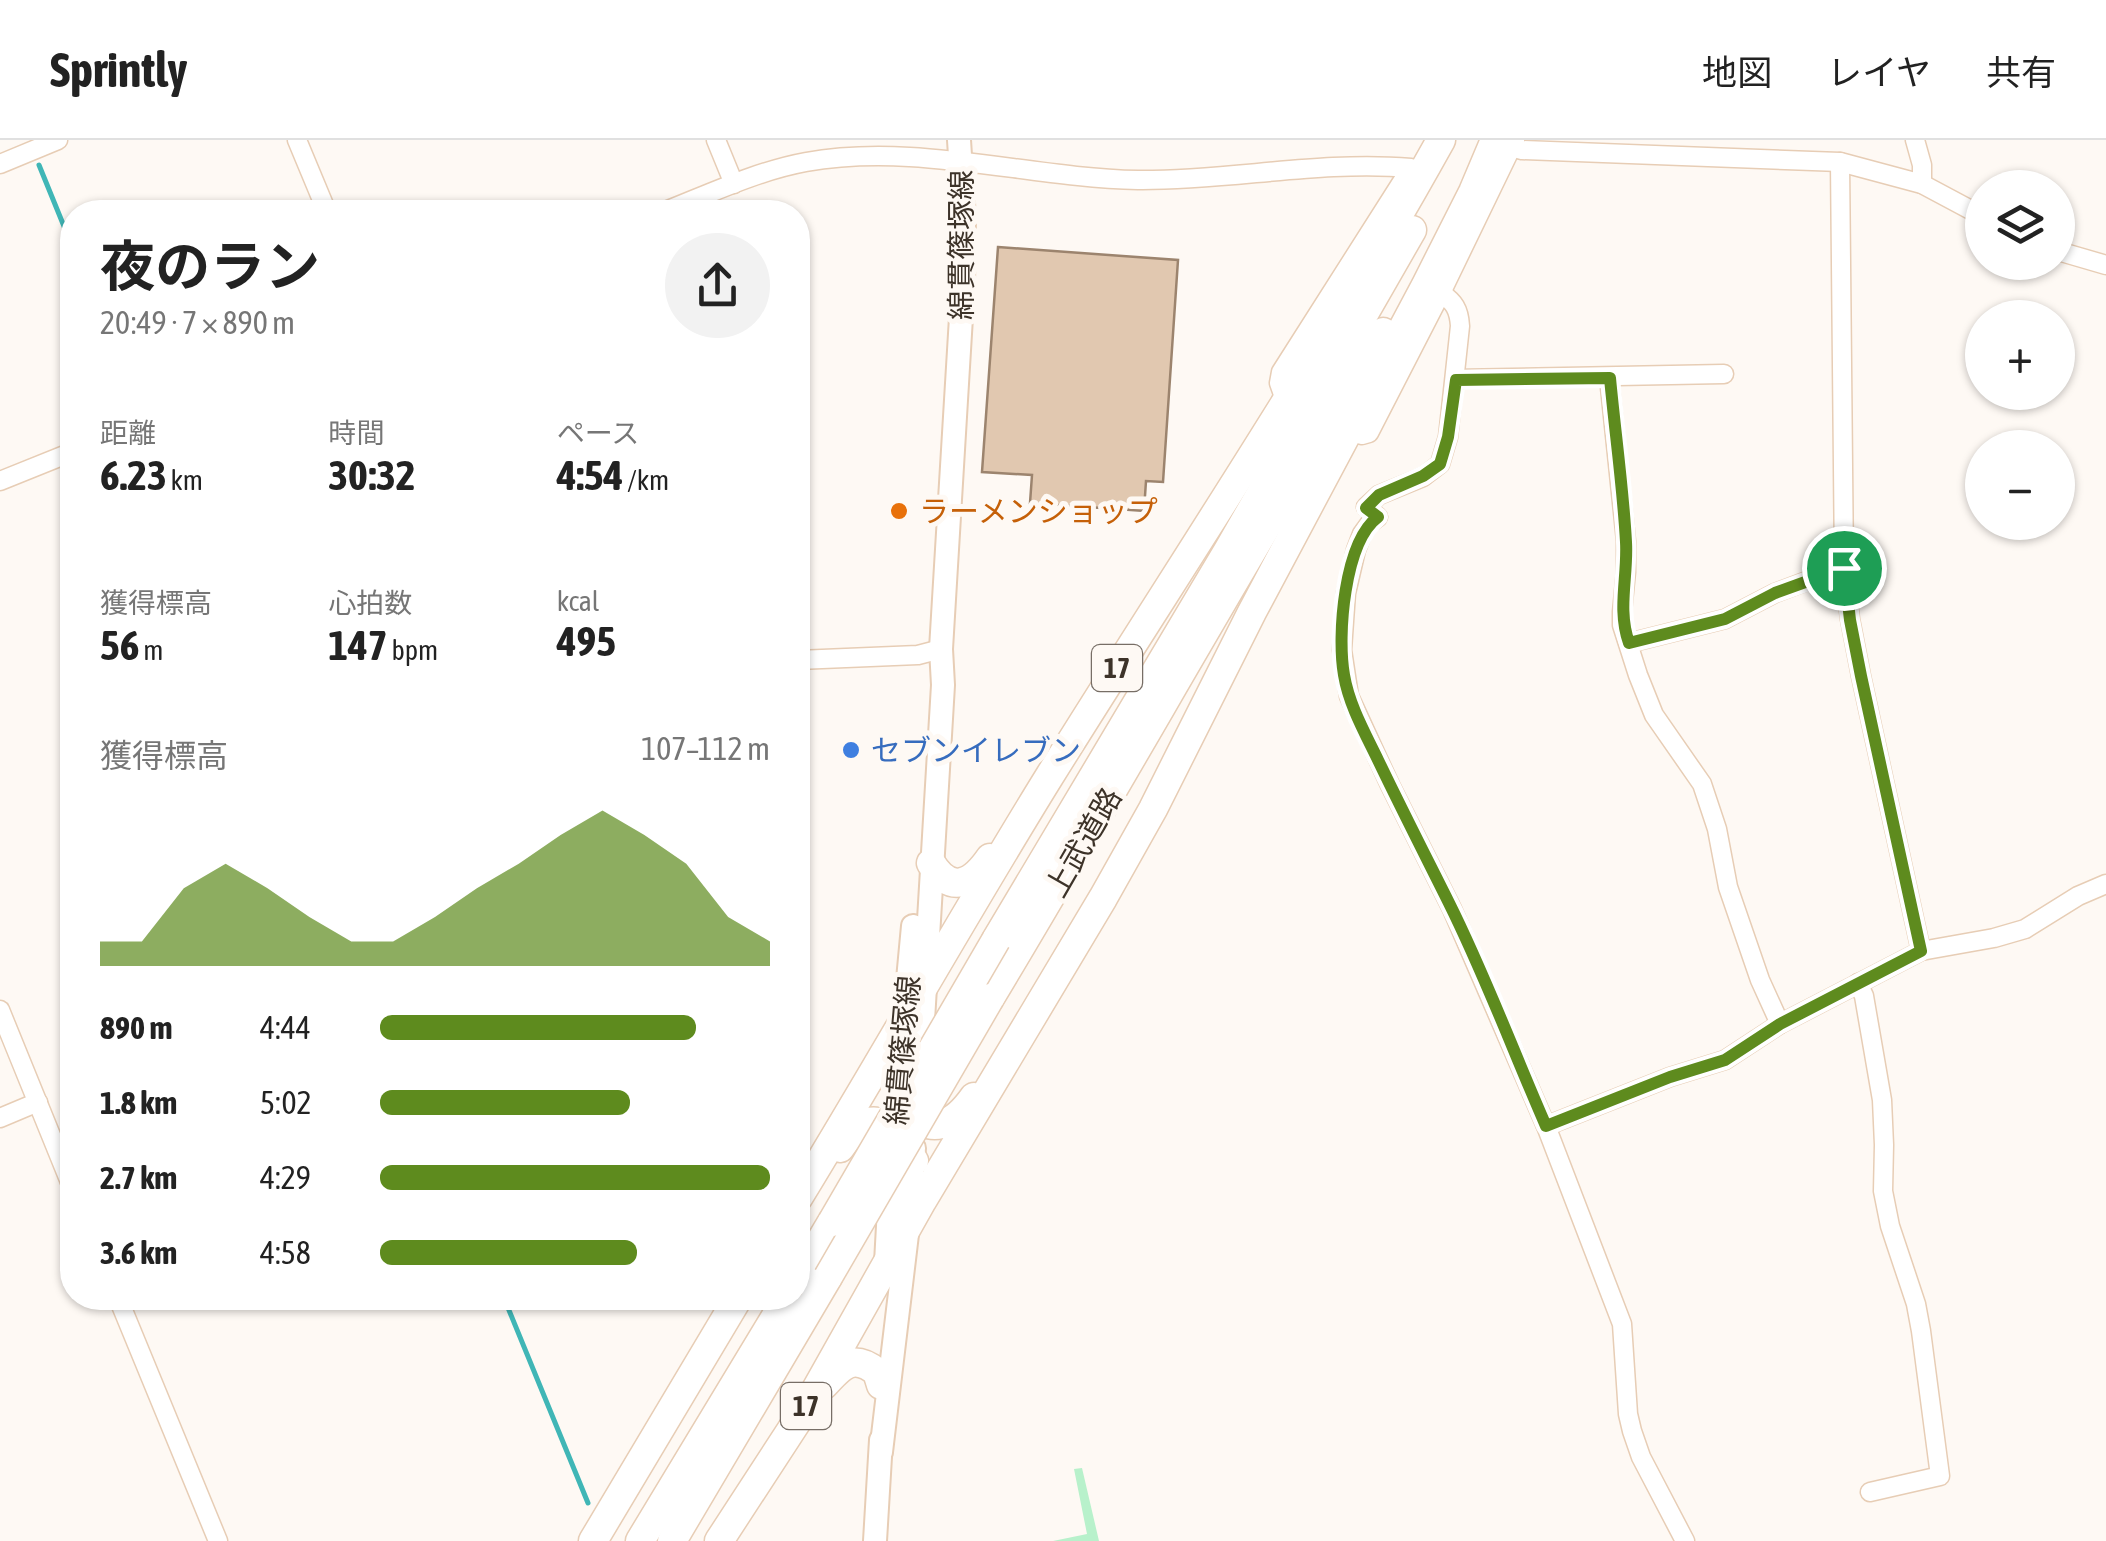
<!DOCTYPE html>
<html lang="ja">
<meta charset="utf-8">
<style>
:root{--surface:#fff;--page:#f2f2f2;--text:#222;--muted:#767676;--line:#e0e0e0;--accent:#5e8b1e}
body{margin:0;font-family:"Asap Condensed","Noto Sans JP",sans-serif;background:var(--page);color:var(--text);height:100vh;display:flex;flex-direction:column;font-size:38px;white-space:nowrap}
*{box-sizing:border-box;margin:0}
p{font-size:32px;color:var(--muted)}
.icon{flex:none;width:55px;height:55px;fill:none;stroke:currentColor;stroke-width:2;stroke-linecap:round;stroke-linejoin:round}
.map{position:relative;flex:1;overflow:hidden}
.side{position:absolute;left:60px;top:60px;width:750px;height:1110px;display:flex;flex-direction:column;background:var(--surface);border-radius:40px;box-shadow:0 2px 8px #0004}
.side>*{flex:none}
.controls{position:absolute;left:1965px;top:30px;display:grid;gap:20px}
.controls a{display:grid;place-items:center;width:110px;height:110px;border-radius:50%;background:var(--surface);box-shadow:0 2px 8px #0004;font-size:50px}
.pin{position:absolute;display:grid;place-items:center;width:85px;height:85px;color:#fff;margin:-42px;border:5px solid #fff;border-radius:50%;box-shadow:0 2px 10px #0007}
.round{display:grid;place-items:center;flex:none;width:105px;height:105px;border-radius:52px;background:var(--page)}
.head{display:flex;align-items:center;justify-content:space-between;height:170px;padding:0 40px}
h1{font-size:55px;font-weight:700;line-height:75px}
.figures{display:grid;grid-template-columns:repeat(3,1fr);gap:15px;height:170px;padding:10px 40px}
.figures div{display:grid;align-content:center}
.figures b{font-size:42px;font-weight:700}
.figures small{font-size:28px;font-weight:400}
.figures p{font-size:28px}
.chart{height:280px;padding:20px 40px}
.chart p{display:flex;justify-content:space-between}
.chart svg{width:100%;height:180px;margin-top:10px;fill:var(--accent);opacity:.7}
ul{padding:0 40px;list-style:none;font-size:32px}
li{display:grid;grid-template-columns:160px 120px 1fr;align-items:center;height:75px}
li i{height:25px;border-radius:12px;background:var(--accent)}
header{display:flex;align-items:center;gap:60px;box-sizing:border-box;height:140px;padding:0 50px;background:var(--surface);border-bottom:2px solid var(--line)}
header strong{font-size:48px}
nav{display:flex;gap:55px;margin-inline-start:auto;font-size:35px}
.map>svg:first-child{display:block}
.green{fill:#b8f1cb}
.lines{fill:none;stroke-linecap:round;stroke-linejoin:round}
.stream{stroke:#40b6b6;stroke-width:5}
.building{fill:#e1c8b0;stroke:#9c846e;stroke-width:2.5}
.minor-casing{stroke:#e7cdb5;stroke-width:21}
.major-casing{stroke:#e7cdb5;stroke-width:26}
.highway-casing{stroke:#e7cdb5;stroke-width:31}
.minor{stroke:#fff;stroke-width:18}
.major{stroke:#fff;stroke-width:22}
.highway{stroke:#fff;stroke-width:28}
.highway-bridge-casing{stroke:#e7cdb5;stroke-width:31;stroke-linecap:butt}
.highway-bridge{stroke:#fff;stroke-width:28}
.route-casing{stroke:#fff;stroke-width:20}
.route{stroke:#5e8b1e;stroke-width:12}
.food-dot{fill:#e8710a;stroke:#fef9f4;stroke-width:4}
.shop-dot{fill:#3f7fe0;stroke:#fef9f4;stroke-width:4}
.labels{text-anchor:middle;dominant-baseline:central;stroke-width:10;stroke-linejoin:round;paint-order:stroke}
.shield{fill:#fef9f4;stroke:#776e66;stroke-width:2.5}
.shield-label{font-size:28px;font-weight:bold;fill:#3d3329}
.street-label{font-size:30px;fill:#3d3329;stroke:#fef9f4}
.food-label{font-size:30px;fill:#c56008;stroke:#fef9f4;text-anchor:start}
.shop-label{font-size:30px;fill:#366cbe;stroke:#fef9f4;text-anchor:start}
</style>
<header>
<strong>Sprintly</strong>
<nav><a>地図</a><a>レイヤ</a><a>共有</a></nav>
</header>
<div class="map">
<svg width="2106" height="1401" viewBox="0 0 2106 1401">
<rect width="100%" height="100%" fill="#fef9f4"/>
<path class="green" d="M1082,1328l17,73h-46l34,-7 -13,-65z"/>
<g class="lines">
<g class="stream">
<path d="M39,25l33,81"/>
<path d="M504,1158l84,205"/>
</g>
</g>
<path class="building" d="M998,107l180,13 -15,222 -17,-1 -2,30 -114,-8 2,-28 -50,-3z"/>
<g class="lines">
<defs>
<g id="minor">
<path d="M297,0l30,72"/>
<path d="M716,0l18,44"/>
<path d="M1915,0l7,25v19"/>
<path d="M1511,7l11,3 318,12 82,22 60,32"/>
<path d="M1840,22l4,405 6,52 11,57 60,275"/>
<path d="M0,24l58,-24"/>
<path d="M663,72c46,-18 94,-41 143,-50 110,-20 223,16 332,18 91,1 182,-20 273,-12"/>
<path d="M2058,111l48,14"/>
<path d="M1441,153c13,9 18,16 19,33l-12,111 -8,27 -17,13 -44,18 -13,12 12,10 -8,6 -8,11 -6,16 -10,43 -4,57 7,46 41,89 62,124 94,217 76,198 6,90 4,17 9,26 44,84"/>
<path d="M1609,238l17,163v31l-4,40v13l16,50 16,40 48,69 15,45 11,58 32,93 20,44"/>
<path d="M1455,239l269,-5"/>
<path d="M1285,260l-6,-17 2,-11 126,-198"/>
<path d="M1349,292l13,3 7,-2 72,-140 74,-153"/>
<path d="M0,341l72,-29"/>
<path d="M1629,503l96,-24 50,-26 69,-26"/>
<path d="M798,520l120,-5 23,-6"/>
<path d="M1858,843l6,13 18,104 2,45 -1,46 7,35 26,78 5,27 19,145 -70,16"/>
<path d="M0,870l72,177"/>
<path d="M0,978l38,-16"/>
<path d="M1546,986l124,-49 55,-17 55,-36 141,-73 73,-13 31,-9 53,-33 28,-12"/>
<path d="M118,1158l100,243"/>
</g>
<g id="major">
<path d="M920,931l23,-386 -2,-36 22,-365 1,-66 -5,-78"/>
<path d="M896,968l17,-182"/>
<path d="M886,1123l5,-93"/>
<path d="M881,1312l27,-226 6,-78"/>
<path d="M875,1401l6,-101"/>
</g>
<g id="highway">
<path d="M931,723c20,32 41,21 59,-5"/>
<path d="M996,800l233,-391 183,-319"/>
<path d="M990,858c133,-221 258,-447 393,-666"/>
<path d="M907,965c21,35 48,19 67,-8"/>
<path d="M840,1008l17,-23c34,-13 42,12 57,36"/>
<path d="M798,1058c85,-139 165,-282 251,-421 132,-212 271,-419 392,-637"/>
<path d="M798,1139l34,-57"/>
<path d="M824,1245c18,-20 29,-32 53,-13l4,13"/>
<path d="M593,1401l145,-243"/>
<path d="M640,1401l147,-243"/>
<path d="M672,1401l156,-264"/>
<path d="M719,1401l86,-132 117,-208 181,-303 50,-89 99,-197 174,-327 47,-93 22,-52"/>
</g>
</defs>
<use href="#minor" class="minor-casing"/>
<use href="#major" class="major-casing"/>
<use href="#highway" class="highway-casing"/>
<use href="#minor" class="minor"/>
<use href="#major" class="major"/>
<use href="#highway" class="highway"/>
<defs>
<g id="highway-bridge">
<path d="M832,1082l164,-282"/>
<path d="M828,1137l162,-279"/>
</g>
</defs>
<use href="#highway-bridge" class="highway-bridge-casing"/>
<use href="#highway-bridge" class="highway-bridge"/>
</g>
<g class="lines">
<defs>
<path id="route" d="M1610,238c5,54 13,109 16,164 2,35 -9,67 3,101l96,-24 50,-26 69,-25 6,52 11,56 60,275 -141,73 -55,36 -55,17 -124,49c-32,-73 -61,-151 -97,-223 -24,-48 -48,-95 -71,-143 -13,-27 -29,-55 -34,-85 -7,-39 0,-133 34,-158l-12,-9 13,-13 44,-19 17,-12 8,-27 8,-57z"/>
</defs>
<use href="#route" class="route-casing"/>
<use href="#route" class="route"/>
</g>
<circle class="food-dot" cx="899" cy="371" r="10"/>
<circle class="shop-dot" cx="851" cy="610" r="10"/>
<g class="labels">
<g class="shield">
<rect x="1092" y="505" width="50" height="46" rx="8"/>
<rect x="781" y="1243" width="50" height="46" rx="8"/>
</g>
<g class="shield-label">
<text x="1117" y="528">17</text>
<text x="806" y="1266">17</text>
</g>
<g class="street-label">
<text transform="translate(961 105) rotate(-90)">綿貫篠塚線</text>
<text transform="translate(1083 702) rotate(-60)">上武道路</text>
<text transform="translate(902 910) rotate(-85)">綿貫篠塚線</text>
</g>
<g class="food-label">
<text x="919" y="371">ラーメンショップ</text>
</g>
<g class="shop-label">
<text x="871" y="610">セブンイレブン</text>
</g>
</g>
</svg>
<div class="controls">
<a><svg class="icon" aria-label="layers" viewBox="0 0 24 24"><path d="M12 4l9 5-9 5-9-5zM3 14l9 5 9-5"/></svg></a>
<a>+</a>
<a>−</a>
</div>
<div class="pin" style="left:1844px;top:428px;background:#1e9e55"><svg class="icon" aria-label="arrive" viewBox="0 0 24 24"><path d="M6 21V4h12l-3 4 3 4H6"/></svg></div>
<section class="side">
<div class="head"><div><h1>夜のラン</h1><p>20:49 · 7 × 890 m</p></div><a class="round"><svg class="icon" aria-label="share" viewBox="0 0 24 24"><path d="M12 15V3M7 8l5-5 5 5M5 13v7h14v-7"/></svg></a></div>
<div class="figures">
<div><p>距離</p><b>6.23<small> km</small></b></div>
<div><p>時間</p><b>30:32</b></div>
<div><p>ペース</p><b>4:54<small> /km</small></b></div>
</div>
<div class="figures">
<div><p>獲得標高</p><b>56<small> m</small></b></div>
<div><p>心拍数</p><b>147<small> bpm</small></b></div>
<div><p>kcal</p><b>495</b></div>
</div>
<div class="chart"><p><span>獲得標高</span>107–112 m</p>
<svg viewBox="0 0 160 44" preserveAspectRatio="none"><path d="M0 44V38L10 38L20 25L30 19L40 25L50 32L60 38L70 38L80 32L90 25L100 19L110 12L120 6L130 12L140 19L150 32L160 38V44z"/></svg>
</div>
<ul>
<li><b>890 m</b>4:44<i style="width:81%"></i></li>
<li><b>1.8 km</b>5:02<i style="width:64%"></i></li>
<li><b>2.7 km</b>4:29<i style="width:100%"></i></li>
<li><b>3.6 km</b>4:58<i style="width:66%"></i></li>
</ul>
</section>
</div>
